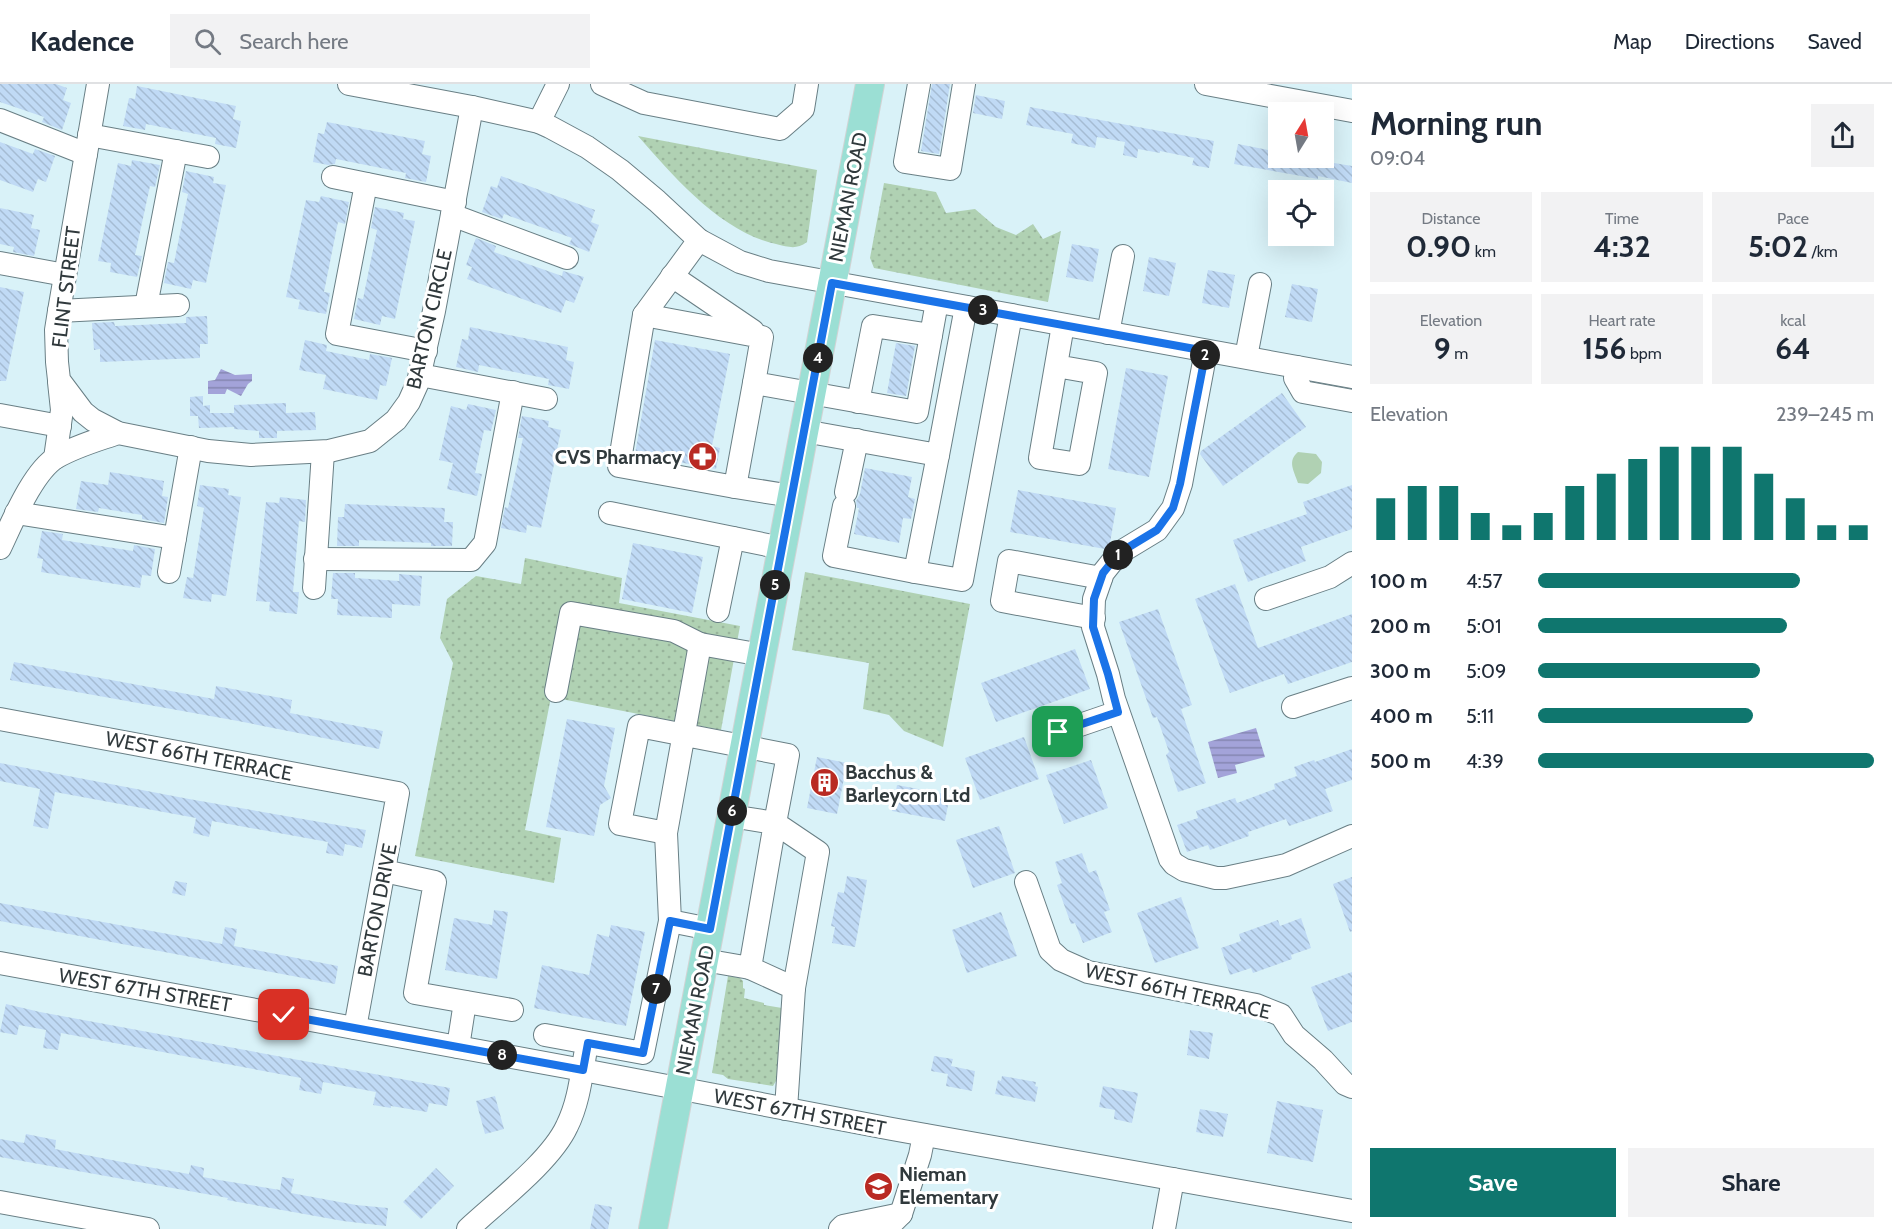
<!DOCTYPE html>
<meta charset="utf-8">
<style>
:root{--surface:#fff;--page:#f2f2f3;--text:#1f2937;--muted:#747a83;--line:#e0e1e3;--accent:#0f766e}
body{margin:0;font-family:Cabin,sans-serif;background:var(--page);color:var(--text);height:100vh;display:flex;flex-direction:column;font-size:22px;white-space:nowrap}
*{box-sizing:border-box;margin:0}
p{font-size:20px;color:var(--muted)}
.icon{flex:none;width:33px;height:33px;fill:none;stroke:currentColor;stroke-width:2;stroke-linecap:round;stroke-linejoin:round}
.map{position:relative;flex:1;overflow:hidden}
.details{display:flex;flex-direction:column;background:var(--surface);width:540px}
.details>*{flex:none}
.needle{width:39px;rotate:11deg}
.controls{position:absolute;left:1268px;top:18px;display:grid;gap:12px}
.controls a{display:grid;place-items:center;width:66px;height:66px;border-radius:0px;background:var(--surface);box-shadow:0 6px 24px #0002;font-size:30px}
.pin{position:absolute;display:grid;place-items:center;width:51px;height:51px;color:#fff;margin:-26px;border-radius:12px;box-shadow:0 3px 9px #0006}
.km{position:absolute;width:30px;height:30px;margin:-15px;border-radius:50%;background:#222;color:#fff;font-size:16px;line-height:30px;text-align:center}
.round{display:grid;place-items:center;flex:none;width:63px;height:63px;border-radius:0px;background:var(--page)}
.overview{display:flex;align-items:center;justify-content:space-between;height:102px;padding:0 18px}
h1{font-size:33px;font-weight:800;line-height:45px}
.stats{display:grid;grid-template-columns:repeat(3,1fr);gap:9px;height:102px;padding:6px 18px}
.stats div{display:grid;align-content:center;border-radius:0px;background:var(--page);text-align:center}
.stats b{font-size:30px;font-weight:800}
.stats small{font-size:16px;font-weight:400}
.stats p{font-size:16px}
.chart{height:168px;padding:12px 18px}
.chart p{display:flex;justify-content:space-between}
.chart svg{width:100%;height:108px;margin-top:6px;stroke:var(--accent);stroke-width:6}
.primary-button{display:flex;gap:12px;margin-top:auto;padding:12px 18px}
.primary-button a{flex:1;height:69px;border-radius:0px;background:var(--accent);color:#fff;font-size:24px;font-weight:800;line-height:69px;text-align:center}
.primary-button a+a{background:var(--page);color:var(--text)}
ul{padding:0 18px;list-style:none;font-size:20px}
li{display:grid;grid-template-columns:96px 72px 1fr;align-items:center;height:45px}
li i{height:15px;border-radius:8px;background:var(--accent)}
header{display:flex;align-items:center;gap:36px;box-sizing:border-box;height:84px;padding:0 30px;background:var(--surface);border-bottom:2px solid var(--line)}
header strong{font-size:28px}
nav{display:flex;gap:33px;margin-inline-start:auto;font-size:21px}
.search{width:420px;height:54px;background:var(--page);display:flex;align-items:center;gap:15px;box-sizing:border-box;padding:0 21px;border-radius:0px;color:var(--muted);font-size:22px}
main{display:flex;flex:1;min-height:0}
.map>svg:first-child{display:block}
.grass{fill:url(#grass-dots)}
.park{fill:#b0d1b3}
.water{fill:url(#water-rules)}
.building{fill:url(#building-back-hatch)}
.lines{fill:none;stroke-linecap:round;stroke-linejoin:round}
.minor-casing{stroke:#697f85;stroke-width:24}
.major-casing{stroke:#d1d3d4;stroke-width:30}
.minor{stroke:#fff;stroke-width:22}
.major{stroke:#9bdfd4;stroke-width:28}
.route-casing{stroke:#fff;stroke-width:12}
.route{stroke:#1a73e8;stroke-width:8}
.labels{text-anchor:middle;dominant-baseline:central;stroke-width:6;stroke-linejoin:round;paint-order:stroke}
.street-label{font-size:20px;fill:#30393c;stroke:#fff}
.poi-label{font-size:20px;font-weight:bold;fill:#30393c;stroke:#fff;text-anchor:start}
</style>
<header>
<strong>Kadence</strong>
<div class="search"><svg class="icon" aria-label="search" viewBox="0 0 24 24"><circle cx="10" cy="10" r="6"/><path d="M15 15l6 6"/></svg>Search here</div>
<nav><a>Map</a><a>Directions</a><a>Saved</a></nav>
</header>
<main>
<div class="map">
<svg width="1352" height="1145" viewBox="0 0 1352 1145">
<defs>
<pattern id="grass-dots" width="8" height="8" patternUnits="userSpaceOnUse" patternTransform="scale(1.5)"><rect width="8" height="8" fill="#b0d1b3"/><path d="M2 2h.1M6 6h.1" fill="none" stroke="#98b49b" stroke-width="1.8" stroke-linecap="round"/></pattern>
<pattern id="water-rules" width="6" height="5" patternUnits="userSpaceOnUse" patternTransform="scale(1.5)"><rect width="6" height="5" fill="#a3a3d9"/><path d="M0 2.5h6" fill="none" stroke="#8586b1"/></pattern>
<pattern id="building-back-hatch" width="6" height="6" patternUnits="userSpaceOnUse" patternTransform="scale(1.5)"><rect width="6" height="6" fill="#c0daf5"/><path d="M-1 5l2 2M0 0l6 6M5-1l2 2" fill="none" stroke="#a5bcd3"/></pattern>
</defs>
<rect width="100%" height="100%" fill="#d9f2f8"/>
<g class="grass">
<path d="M638,52l179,34 -10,72c-11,8 -18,5 -31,2 -55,-12 -102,-67 -138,-108z"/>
<path d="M884,99l52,9 10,21 29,-4 21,18 20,8 17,-11 10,15 18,-8 -13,71 -174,-34 -4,-10z"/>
<path d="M525,474l97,20 -3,25 121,23 -19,104 -170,-33 -26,133 36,8 -7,45 -139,-27 38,-193 -13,-25 7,-39 29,-23 45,8z"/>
<path d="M805,488l165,32 -27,143 -39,-16 -15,-16 -26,-6 6,-46 -77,-13z"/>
<path d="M728,892l12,2 3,3v7l2,1 -1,9 20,5v2l18,3 -4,74 -2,-1 -3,5 -45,-7 -5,-4 -11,-2z"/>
</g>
<path class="park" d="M1298,368l18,2 6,8 -1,11 -13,11 -10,-1c-4,-12 -11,-22 0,-31z"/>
<g class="water">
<path d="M221,285l14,6 17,-1v7l-4,3 -7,12 -14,-7 -2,5h-17v-13l7,-1z"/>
<path d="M1256,644l9,29 -30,8 2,8 -19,5 -10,-36z"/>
</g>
<g class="building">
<path d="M0,0h56l11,4 -4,12 8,3 -9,27 -20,-8 2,-5 -44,-15z"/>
<path d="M932,0h18l-11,70 -18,-3z"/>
<path d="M137,2l99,20 -3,13 8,2 -5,27 -21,-4 1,-6 -70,-14 -1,6 -22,-4 6,-28 6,1z"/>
<path d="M976,11l29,6 -3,18 -29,-6z"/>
<path d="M1030,23l184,34 -5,27 -17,-3 2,-7 -34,-7v2l-22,-4 -1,9 -14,-3 2,-13 -28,-5 -2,11 -24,-5 2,-9 -47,-9z"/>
<path d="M327,38l98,19 -3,13 9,2 -5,26 -21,-4 1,-5 -70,-14 -1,5 -7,1 -15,-3 5,-29 6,1z"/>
<path d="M0,58l33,12 2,-5 20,7 -9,26 -8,-3 -5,13 -33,-12z"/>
<path d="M1238,60l40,8v6h26l48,8v17l-34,-7v3l-84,-15z"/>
<path d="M132,76l28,5 -5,22 -5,-1 -15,69 7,1 -5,21 -27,-5 1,-9 -13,-2 20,-98 13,3z"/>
<path d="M186,87l28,6 -1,6 13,2 -20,98 -13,-3 -2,9 -27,-6 4,-21 6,1 14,-69 -6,-2z"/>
<path d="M501,92l94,34 -4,12 8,3 -10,27 -20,-8 3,-6 -68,-24 -2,5 -20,-7 9,-26 6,2z"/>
<path d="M321,112l28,6 -4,22 -7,-2 -14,70 6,1 -4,21 -28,-5 2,-9 -14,-3 20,-97 13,2z"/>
<path d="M375,123l29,6 -1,6 12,2 -20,98 -13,-3 -2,9 -26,-6 4,-21 5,1 14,-69 -6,-2z"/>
<path d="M0,124l34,7 -3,13 9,2 -6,26 -21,-4 1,-5 -14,-3z"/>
<path d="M476,154l20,8 -2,6 68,24 1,-5 21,6 -10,26 -8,-3 -5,13 -94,-34 5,-12 -6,-2z"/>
<path d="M1072,160l27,5 -6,33 -27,-5z"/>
<path d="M1149,173l27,6 -7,33 -26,-5z"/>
<path d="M1208,186l27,5 -6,33 -27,-5z"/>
<path d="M1292,200l26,5 -6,33 -27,-5z"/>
<path d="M0,203l24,5 -18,89h-6z"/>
<path d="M207,232l1,28h-8v14l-100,4v-13l-6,1 -2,-27 22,-1 1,4 71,-3v-6z"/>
<path d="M470,243l98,20 -2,13 8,2 -5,27 -21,-4 1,-6 -70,-14 -1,7 -22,-5 6,-28 6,1z"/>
<path d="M305,256l22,5 -1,6 43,9 1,-6 22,4 -6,28 -6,-1 -3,15 -54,-11 3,-14 -27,-5z"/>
<path d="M655,256l75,14 -18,92 8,2 -4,21 -81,-15z"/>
<path d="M896,259l19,3 -9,50 -19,-3z"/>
<path d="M1126,284l42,8 -19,101 -41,-8z"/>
<path d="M1282,309l24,34 -83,59 -23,-32 1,-3z"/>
<path d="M203,312v10l7,-1v8h24v-8l52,-2v10l29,-1 1,18 -39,1v7h-18v-7l-25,-2v-2l-35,1 -1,-12h-8v-19z"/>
<path d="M468,320l28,6 -5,21 -7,-1 -9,43 7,1 -5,22 -30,-7 6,-26 -14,-3 12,-54 15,4z"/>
<path d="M522,332l27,5 -1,6 13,3 -20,98 -14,-3 -1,8 -25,-5 4,-21 3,1 15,-70h-5z"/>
<path d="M865,384l47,9 -4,20 7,2 -4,20 -8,-1 -4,25 -45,-9 5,-26h-2l-1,-7 4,-7z"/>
<path d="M110,388l54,9 -2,15 6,1 -4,26 -22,-4v-4l-43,-7 -1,4 -22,-3 5,-28 27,4z"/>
<path d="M200,401l29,4 -1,6 13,2 -15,99 -14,-2 -1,8 -28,-4 4,-21 6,1 11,-70 -7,-2z"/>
<path d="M1352,401v44l-51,18 5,14 -58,21 -15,-42 74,-26 -4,-12z"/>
<path d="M1018,406l98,18 -6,35 -5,6 -95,-17z"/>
<path d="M280,413l26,3 -1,22 -6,-1 -6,71h6l-2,22 -28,-3 1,-9 -14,-1 10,-99 13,1z"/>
<path d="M345,420l100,4 -1,14h9l-1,24h-21v-3l-72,-3v6h-22l1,-29h6z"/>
<path d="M42,447l21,3 -1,6 71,11 1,-6 21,4 -4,27 -9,-1 -2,13 -99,-16 2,-13 -6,-1z"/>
<path d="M633,459l70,14 -11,56 -70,-14z"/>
<path d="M333,489h22v5l44,3v-7l23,2 -2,30 -28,-2v14l-55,-3 1,-16h-7z"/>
<path d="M1235,500l23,64 94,-34v48l-64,22 -4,-10 -54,19 -35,-94z"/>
<path d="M1158,525l34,96 -11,4 25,74 -28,9 -12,-37 3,-3 -12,-35 -4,1 -34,-96z"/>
<path d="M1075,565l15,40 -94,33 -15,-39z"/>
<path d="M14,578l200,37 2,-13 76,14 -2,13 93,18 -4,18 -141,-28 -228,-41z"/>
<path d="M567,635l48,9 -11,58 7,12 -11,7 -6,31 -48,-9z"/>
<path d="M1024,653l15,42 -59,21 -15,-42z"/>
<path d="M1352,665v31l-27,9 8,22 -44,15 -3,-7 -38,13 1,4 -39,14 -2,-5 -21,7 -10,-27 21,-7 -2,-7 39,-13 2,5 38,-14 -1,-5 23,-8 -3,-9 20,-7 1,2z"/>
<path d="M817,673l30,6 -10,51 -30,-6z"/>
<path d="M1091,676l17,48 -44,16 -18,-49z"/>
<path d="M0,679l189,36 177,31 -4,18 -17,-4 -2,12 -17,-3 2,-11 -116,-21 -3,16 -16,-4 3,-15 -141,-26 -7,37 -15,-3 7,-37 -40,-8z"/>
<path d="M897,701l53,10 -5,26 -53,-10z"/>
<path d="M999,742l16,47 -42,15 -17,-48z"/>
<path d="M1082,769l7,20 7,-3 14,40 -6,2 8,20 -29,11 -8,-20 -4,1 -14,-39 5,-2 -7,-21z"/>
<path d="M847,792l20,4 -12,67 -23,-4 3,-16 -4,-1 7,-34 6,1z"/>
<path d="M1352,793v54l-2,1 -17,-48z"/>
<path d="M175,797l12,2 -2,13 -13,-3z"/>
<path d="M1181,813l18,51 -44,15 -18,-50z"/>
<path d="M0,819l222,41 3,-17 12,2 -3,17 104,20 -3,18 -335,-63z"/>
<path d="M494,826l14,2 -11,67 -52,-9 9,-52 38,7z"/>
<path d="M1001,828l16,44 -50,17 -15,-43z"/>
<path d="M1301,834l10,30 -20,7 1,4 -39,14 -2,-5 -21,7 -9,-27 20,-7 -2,-7 39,-14 2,6z"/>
<path d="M611,841l34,7 -19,94 -92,-18 8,-43 47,10 8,-41 12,3z"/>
<path d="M1352,888v50l-24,9 -17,-44z"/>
<path d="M6,920l34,8 410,76 -3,18 -18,-3 -2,9 -36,-6v2l-18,-3 3,-13 -53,-10 -2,12 -22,-4 2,-12 -240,-45 -3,17 -15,-2 3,-18 -27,-5 -2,10 -17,-3z"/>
<path d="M1190,946l23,3 -4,26 -22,-4z"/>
<path d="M934,972l19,3 -2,7 24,5 -3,20 -26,-5 2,-12 -17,-3z"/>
<path d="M1002,992l34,6 -1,4 3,1 -3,15 -40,-8 3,-14 3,1z"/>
<path d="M1103,1002l35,7 -6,30 -18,-4 1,-9 -16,-3z"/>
<path d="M495,1012l9,33 -19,5 -9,-33z"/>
<path d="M1277,1017l46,9 -10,52 -46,-9z"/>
<path d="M1200,1025l28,5 -5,23 -27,-5z"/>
<path d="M26,1050l30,6 -1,9 93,18 41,7 2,-9 13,3 -1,9 16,3 61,10 2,-13 12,2 -3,14 65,12 32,3 -2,18 -43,-5 -116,-21 1,-2 -228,-41v-18l24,4z"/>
<path d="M436,1084l18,18 -33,33 -18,-17z"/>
<path d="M595,1120l17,3 -4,22h-18z"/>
</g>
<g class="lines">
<defs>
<g id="minor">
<path d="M98,0l-39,227 -3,19 1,32 2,18 24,32 10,8 25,13 90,18 43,4 78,-4 41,-10 26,-21 13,-18 9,-20 16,-71 38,-204"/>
<path d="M349,0l123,23 67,15 11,5 37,20 33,23 37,31 42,39 41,22 29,9 583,106"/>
<path d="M602,0l42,19 136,26 23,-20 4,-25"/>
<path d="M919,0l-14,78 45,7 14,-85"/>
<path d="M1206,0l146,27"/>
<path d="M0,36l86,34"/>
<path d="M539,38l19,-38"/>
<path d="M89,51l119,22"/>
<path d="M333,93l122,25"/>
<path d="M366,100l-29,150 89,17"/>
<path d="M452,131l115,43"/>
<path d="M699,156l-55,75 118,22 -8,46 163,29 20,-110"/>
<path d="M0,179l65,12"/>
<path d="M672,192l81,55"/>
<path d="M146,222l30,-155"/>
<path d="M59,227l119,-6"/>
<path d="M644,231l-25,151 116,21 19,-104"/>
<path d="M1108,249l15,-77"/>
<path d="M1206,267l-25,133 -8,24 -16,22 -38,23 -16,20 -9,26 -1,28 15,47 6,25 56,160 4,5 10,6 32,8h9l61,-13 66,-29"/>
<path d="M1246,273l14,-73"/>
<path d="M1056,282l40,7 -17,91 -39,-6 23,-133"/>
<path d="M1297,283l-2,11 8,14 49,9"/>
<path d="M420,291l126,24"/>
<path d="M858,318l15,-76 58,9"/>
<path d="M0,331l60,11"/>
<path d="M804,347l134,24 28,-148"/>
<path d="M55,374l7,-48 -3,-28"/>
<path d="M735,403l57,9"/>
<path d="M846,408l11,-52"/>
<path d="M844,422l-10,50 81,16 23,-117"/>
<path d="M16,429l159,25"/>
<path d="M610,429l172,35"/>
<path d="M0,464c12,-25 33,-77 57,-91 19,-11 41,-17 61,-24"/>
<path d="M315,475l156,1 14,-17 28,-151"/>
<path d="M169,488l22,-125"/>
<path d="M915,488l47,8 49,-265"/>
<path d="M314,504l9,-136"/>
<path d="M1266,515l64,-22 22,-14"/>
<path d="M718,527l15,-73"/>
<path d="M1094,534l-92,-17 7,-40 92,17"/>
<path d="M762,571l-62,-11 -34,189 -46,-9 19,-98c50,10 99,19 149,29l-13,68 43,29 -24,136"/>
<path d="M556,607l15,-78 103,18 26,13"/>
<path d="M1293,623l59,-19"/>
<path d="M0,635l398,74 -43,235"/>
<path d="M1045,653l73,-25"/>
<path d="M666,749l4,88 40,8"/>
<path d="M384,787l51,11 -20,111 97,17"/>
<path d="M1026,798l24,68 11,10 27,12 168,33 25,10 13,20 29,25 22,24 7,3"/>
<path d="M704,876l46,8 25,-145 -44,-7"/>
<path d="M0,879l583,107 309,59 460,82"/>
<path d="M750,884l44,20 -8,121"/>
<path d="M545,951l98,18 27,-132"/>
<path d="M458,963l7,-45"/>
<path d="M0,1118l148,27"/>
<path d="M468,1145c29,-27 83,-68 99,-103 11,-22 14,-47 18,-71"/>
<path d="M840,1145l3,-3 58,-12"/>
<path d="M886,1145l15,-15 19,-59 4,-20"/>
<path d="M1164,1145l9,-50"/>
</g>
<path id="major" d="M653,1145l217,-1145"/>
</defs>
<use href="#minor" class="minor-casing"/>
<use href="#major" class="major-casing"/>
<use href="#minor" class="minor"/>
<use href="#major" class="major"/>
</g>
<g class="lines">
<defs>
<path id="route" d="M284,931l299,55 5,-27 55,10 27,-132 40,8 122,-646 374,68 -26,133 -7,24 -16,22 -38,23 -16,20 -9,26 -1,28 15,47 10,38 -60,20"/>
</defs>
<use href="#route" class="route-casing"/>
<use href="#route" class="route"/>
</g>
<defs>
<symbol id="pharmacy-disc" viewBox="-11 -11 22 22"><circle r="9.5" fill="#b92a23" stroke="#fff"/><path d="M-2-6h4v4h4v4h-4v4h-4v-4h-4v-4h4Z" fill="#fff"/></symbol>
<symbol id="building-disc" viewBox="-11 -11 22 22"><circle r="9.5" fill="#b92a23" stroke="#fff"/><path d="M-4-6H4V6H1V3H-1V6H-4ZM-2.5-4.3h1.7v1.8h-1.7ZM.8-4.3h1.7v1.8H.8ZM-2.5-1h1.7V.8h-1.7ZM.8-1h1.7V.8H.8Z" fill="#fff"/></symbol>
<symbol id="school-disc" viewBox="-11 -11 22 22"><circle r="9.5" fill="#b92a23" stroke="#fff"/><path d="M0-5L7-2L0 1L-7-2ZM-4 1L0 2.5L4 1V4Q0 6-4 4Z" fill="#fff"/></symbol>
</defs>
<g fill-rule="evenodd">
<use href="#pharmacy-disc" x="686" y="356" width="33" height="33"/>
<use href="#building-disc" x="808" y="682" width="33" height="33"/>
<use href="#school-disc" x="862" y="1086" width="33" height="33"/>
</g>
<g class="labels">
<g class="street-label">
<text transform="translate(848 113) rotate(-79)">NIEMAN ROAD</text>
<text transform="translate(66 203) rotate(-83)">FLINT STREET</text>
<text transform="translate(429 235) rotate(-77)">BARTON CIRCLE</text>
<text transform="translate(199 672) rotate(11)">WEST 66TH TERRACE</text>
<text transform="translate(377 826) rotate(-79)">BARTON DRIVE</text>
<text transform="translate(145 906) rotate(10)">WEST 67TH STREET</text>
<text transform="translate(1178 907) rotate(13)">WEST 66TH TERRACE</text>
<text transform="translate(695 926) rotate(-79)">NIEMAN ROAD</text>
<text transform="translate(800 1028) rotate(11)">WEST 67TH STREET</text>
</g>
<g class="poi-label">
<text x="682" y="373" text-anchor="end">CVS Pharmacy</text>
<text x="845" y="688">Bacchus &amp;<tspan x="845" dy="23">Barleycorn Ltd</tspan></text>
<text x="899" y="1090">Nieman<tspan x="899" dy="23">Elementary</tspan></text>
</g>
</g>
</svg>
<div class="controls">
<a><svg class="needle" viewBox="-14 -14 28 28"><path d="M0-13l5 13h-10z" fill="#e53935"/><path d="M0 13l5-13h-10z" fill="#747a83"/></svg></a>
<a><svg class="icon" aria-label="locate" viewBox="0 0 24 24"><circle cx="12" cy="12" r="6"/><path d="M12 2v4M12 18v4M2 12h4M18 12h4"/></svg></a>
</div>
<div class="pin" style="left:1058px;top:648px;background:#1e9e55"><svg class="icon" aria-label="arrive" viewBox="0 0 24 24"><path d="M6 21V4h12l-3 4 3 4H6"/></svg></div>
<div class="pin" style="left:284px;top:931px;background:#d93025"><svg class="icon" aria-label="check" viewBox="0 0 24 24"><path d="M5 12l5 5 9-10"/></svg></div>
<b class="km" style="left:1118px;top:471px">1</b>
<b class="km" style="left:1205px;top:271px">2</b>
<b class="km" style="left:983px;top:226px">3</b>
<b class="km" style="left:818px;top:274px">4</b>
<b class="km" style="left:775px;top:501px">5</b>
<b class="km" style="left:732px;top:727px">6</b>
<b class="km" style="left:656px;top:905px">7</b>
<b class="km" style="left:502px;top:971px">8</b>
</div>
<section class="details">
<div class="overview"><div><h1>Morning run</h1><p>09:04</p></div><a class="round"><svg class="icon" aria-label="share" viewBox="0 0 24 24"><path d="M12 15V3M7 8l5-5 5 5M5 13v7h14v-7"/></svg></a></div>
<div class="stats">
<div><p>Distance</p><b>0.90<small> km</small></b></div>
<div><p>Time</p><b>4:32</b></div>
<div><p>Pace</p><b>5:02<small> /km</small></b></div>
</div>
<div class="stats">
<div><p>Elevation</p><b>9<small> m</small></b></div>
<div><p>Heart rate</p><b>156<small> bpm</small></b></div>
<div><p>kcal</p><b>64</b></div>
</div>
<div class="chart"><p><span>Elevation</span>239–245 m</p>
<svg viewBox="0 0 160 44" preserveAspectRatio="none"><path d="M5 44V27M15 44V22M25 44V22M35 44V33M45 44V38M55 44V33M65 44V22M75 44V17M85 44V11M95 44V6M105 44V6M115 44V6M125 44V17M135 44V27M145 44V38M155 44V38"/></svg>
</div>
<ul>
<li><b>100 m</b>4:57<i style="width:78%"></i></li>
<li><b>200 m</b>5:01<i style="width:74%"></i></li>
<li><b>300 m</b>5:09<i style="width:66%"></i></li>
<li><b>400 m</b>5:11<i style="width:64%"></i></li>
<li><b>500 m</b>4:39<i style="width:100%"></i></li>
</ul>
<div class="primary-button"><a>Save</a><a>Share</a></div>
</section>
</main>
